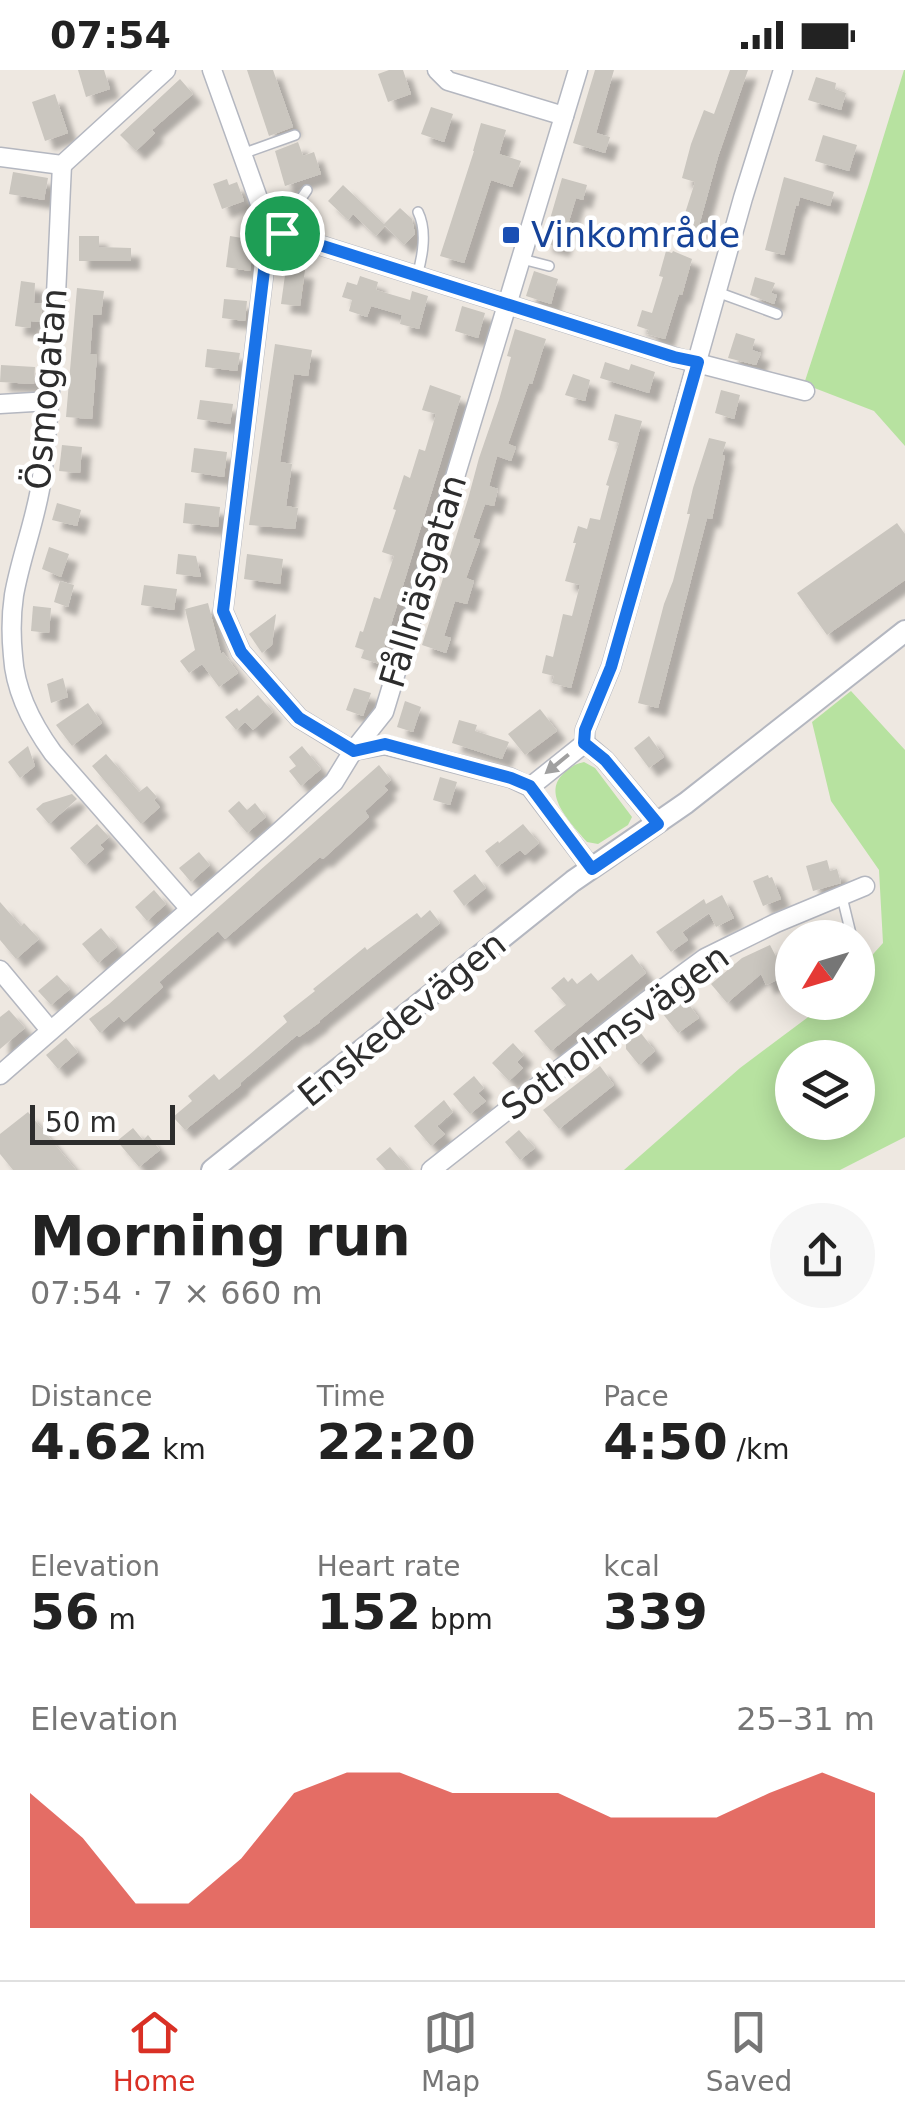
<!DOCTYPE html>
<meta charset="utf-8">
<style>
:root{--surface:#fff;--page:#f6f6f6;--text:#222;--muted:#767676;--line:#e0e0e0;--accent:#d93025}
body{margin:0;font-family:"DejaVu Sans",sans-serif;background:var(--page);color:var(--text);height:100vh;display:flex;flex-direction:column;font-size:38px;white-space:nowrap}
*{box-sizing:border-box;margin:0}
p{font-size:32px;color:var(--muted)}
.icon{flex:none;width:55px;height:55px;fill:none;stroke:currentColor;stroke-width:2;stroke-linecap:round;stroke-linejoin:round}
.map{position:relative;height:1100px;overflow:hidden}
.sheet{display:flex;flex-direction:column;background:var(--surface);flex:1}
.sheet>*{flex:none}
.needle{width:65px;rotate:232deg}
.fabs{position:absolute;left:775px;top:850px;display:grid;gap:20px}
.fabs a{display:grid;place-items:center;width:100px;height:100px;border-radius:50%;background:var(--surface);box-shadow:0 5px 25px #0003;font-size:50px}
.scale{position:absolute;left:30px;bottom:25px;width:145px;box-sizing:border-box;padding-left:10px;border:5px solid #2d2d2d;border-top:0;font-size:28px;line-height:35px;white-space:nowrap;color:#2d2d2d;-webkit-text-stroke:8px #fff;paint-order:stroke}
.pin{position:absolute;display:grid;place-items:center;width:85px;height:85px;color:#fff;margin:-42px;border:5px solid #fff;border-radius:50%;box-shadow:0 2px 10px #0007}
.round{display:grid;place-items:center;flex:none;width:105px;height:105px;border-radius:52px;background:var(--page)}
.head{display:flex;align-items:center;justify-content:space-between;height:170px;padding:0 30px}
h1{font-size:55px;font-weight:800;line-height:75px}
.figures{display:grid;grid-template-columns:repeat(3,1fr);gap:15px;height:170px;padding:10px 30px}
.figures div{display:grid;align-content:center}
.figures b{font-size:50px;font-weight:800}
.figures small{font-size:28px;font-weight:400}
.figures p{font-size:28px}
.chart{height:280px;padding:20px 30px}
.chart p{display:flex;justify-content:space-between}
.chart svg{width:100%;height:180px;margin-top:10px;fill:var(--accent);opacity:.7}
.status{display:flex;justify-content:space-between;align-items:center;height:70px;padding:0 50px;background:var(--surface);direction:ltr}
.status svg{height:28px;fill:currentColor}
.dock{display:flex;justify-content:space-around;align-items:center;height:140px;border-top:2px solid var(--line);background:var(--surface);font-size:28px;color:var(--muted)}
.dock a{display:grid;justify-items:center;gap:5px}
.dock .selected{color:var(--accent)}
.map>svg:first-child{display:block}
.green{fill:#b7e2a0;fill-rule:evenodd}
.building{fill:#cac6bf;filter:url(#shadow)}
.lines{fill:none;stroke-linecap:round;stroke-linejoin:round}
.service-casing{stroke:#b4b7c0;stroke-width:12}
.minor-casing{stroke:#b4b7c0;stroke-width:21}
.tertiary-casing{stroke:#b4b7c0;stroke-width:24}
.service{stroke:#fff;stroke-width:9}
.minor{stroke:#fff;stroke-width:18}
.tertiary{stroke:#fff;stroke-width:20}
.oneway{fill:#a0a0a0}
.route-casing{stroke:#fff;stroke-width:20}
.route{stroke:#1a73e8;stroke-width:12}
.transit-dot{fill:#1a4fb4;stroke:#fff;stroke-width:4}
.labels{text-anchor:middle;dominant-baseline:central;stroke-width:9;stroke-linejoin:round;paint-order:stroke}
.transit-label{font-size:35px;fill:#164399;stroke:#fff;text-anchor:start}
.street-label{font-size:35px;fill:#2d2d2d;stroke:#fff}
</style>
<div class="status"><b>07:54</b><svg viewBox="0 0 49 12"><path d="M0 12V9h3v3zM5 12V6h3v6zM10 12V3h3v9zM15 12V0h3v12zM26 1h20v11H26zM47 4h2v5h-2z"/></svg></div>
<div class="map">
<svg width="905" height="1100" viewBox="0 0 905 1100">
<defs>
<filter id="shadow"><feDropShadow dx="9" dy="9" stdDeviation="2.5" flood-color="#0004"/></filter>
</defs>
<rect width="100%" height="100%" fill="#eee8e1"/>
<g class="green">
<path d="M904,0h1v376l-31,-35 -70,-27 65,-200z"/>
<path d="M851,621l54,59v387l-65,33h-216l116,-102 87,-65 31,-1v-31l25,-28 -4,-73 -48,-69 -19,-79zM792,988h66v64h-66z"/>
<path d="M584,692l11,6 37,49 -4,8 -30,19 -11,-2c-14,-17 -46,-47 -24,-68 7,-7 12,-10 21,-12z"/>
</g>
<g class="building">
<path d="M78,0h26l6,19 -24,8z"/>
<path d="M247,0h26l20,57 -24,9z"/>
<path d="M389,0h14l8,24 -23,8 -10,-28z"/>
<path d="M595,0h19l-18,63 14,4 -5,16 -32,-10z"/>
<path d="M730,0h18l-30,87 -21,76 -17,-4 15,-47 -13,-4 9,-34 13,-34 10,4z"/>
<path d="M816,7l20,6 -1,6 11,4 -5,17 -33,-10z"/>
<path d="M180,9l13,15 -41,36 3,3 -19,18 -16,-16z"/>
<path d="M55,24l13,39 -23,8 -13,-39z"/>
<path d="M431,37l22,7 -9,28 -23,-8z"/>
<path d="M481,53l25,7 -7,24 22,7 -9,26 -21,-7 -27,83 -24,-7 34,-105h-1z"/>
<path d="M823,65l34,10 -8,26 -34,-10z"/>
<path d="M298,72l5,14 11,-4 7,22 -36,12 -10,-35z"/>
<path d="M13,102l35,6 -4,22 -35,-6z"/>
<path d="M784,107l50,15 -4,14 -30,-9 -2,9 -2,-1 -12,50 -19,-5z"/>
<path d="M562,108l25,7 -4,15 -7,-2 -15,50 -18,-5z"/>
<path d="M227,109l2,6 8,-3 7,19 -22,8 -9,-25z"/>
<path d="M343,115l41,39 16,-16 12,11 3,15 -11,11 -19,-19 -9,10 -23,-22 -5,6 -20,-19z"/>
<path d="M79,166h20v11l32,1v13h-52z"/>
<path d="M230,166l24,4 -4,31 -24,-4z"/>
<path d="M666,181l6,2 1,-2 19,8 -10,36 -3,-1 -14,45 -18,-5 2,-4 -12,-4 5,-16 10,3 11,-36 -4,-1z"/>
<path d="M286,198l19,2 -5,36 -19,-2z"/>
<path d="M534,201l24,8 -7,25 -25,-8z"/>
<path d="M360,206l18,6 -2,8 34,10 2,-9 16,5 -9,33 -19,-5 2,-9 -31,-9 -4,11 -18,-6 3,-11 -10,-3 5,-15 10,3z"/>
<path d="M755,207l20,6 -4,10 6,2 -3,9 -24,-9z"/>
<path d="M21,211l14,2 -1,20 9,1 -3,18 -9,-1 -1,7 -15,-2z"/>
<path d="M77,218l27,3 -3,24h-8l-3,39 7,1 -5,64 -26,-2z"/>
<path d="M224,229l23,2 -2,20 -23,-3z"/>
<path d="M462,236l23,7 -7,25 -23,-7z"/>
<path d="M515,259l31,10 -14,45 -3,-1 -21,61 8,3 -5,14 -14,-5 -8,30 9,3 -4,17 -9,-2 -12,34 7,2 -14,38 8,3 -7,23 -12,-3 -11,35 7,2 -5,15 -24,-8 46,-146 11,-41 20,-58 12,-43 -4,-1z"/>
<path d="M736,263l19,6 -3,11 9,3 -5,12 -28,-7z"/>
<path d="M275,274l37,6 -4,26 -14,-2 -14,88 12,2 -6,42 12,2 -3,21 -46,-4z"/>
<path d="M207,279l33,4 -3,18 -32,-4z"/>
<path d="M605,292l24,8 2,-6 24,8 -6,21 -49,-15z"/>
<path d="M1,295l34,2 -1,17 -34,-2z"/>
<path d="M573,304l17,6 -5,21 -20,-6z"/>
<path d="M430,315l31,11 -82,268 -18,-6 3,-8 -9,-3 5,-16 3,1 11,-35 6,2 14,-43 -12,-4 14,-42 -3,-1 11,-34 6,3 9,-29 6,2 11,-37 -14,-4z"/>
<path d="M721,320l19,5 -6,24 -19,-6z"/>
<path d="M200,330l33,4 -3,20 -33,-5z"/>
<path d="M615,344l27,7 -71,267 -19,-5 2,-7 -12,-3 4,-18 7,2 10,-43 9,2 8,-31 -15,-4 11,-38h-3l5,-17 9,3 3,-11 10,2 9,-34 -3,-1 13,-42 -11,-3z"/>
<path d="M709,368l17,4 -4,13 3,1 -13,63 -5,-1 -49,190 -20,-5 26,-99 9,-23 17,-67h-3l6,-26z"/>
<path d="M62,375l20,2 -2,26 -21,-2z"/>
<path d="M194,378l33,4 -3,25 -33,-5z"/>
<path d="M57,433l24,7 -4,16 -25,-6z"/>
<path d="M185,433l35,4 -2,20 -35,-4z"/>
<path d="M897,453l8,11v46l-78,55 -30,-42z"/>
<path d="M49,477l20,7 -8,23 -19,-8z"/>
<path d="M178,484l18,2 5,21 -25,-3z"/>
<path d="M247,484l36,5 -3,25 -36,-5z"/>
<path d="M60,511l14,4 -6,22 -14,-5z"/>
<path d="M144,515l33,4 -3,21 -33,-5z"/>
<path d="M208,533l13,51 2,-2 15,21 -19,14 -17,-23 -13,9 -9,-12 15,-11 -10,-41z"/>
<path d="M33,536l18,2 -2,25 -18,-2z"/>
<path d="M276,544l-4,31 -10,8 -13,-19z"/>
<path d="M63,608l5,19 -17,6 -4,-19z"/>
<path d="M354,618l17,5 -8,23 -17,-6z"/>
<path d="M258,625l15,17 -20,18 -8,-8 -9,8 -11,-13 12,-9 2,3z"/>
<path d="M405,631l16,6 -8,25 -16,-5z"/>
<path d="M88,633l14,20 -30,23 -16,-21z"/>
<path d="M540,639l17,22 -32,24 -17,-21z"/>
<path d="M459,650l18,5 -2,6 34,11 -7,17 -50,-16z"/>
<path d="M649,666l15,21 -15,11 -15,-20z"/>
<path d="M28,676l7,20 -15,12 -12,-16z"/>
<path d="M302,676l19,23 -20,17 -12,-15 7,-5 -7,-9z"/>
<path d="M106,684l33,38 8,-6 10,11 -3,3 6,7 -19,17 -49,-58z"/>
<path d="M379,695l12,15 -7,6 4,4 -23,21 4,6 -46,42 -3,-2 -95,82 -7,-8 -59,51 4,5 -39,35 -5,-6 -19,17 -11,-14 20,-15z"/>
<path d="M440,707l17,5 -7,23 -17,-5z"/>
<path d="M72,724l5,5 -28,25 -13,-15 7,-6z"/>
<path d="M239,731l8,9 8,-7 11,14 -19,16 -19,-22z"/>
<path d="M97,754l12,13 -9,8 4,4 -19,16 -15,-17z"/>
<path d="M523,754l16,19 -14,12 -5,-5 -23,17 -12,-16 13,-10 1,2z"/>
<path d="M199,782l11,13 -19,17 -12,-14z"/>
<path d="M827,790l3,11 7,-2 4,14 -28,8 -7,-25z"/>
<path d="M475,804l11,14 -22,18 -11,-15z"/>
<path d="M768,805l1,3 3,-1 9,22 -18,7 -10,-25z"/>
<path d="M154,820l12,14 -19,17 -12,-14z"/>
<path d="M722,825l12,23 -18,9 -7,-14 -27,19 6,8 -17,12 -15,-20 48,-33 2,5z"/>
<path d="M0,832l21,24 3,-3 15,16 -23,20 -16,-19z"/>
<path d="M430,840l10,13 -121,98 1,1 -21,15 -2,-2 -57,48 1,2 -56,45 -12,-13 19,-16 -4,-5 26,-22 5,6 30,-25 38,-33 -4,-6 32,-25 -2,-2 52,-42 2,3 50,-37 4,5z"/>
<path d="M101,858l16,19 -19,16 -16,-19z"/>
<path d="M770,875l16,31 -20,9 -5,-11 -34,29 -16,-19 31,-26z"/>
<path d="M632,884l14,19 -95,78 -17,-20 32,-26 -15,-17 13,-11 4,5 4,-4 5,6 14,-11 7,8z"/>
<path d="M57,905l13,14 -19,16 -13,-14z"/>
<path d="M684,928l15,20 -21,15 -15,-19z"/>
<path d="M9,940l16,18 -25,21v-32z"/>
<path d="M640,962l15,19 -16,14 -13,-16v-6z"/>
<path d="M66,968l12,14 -20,17 -12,-14z"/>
<path d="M513,973l11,12 -7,7 6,6 -14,13 -17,-18z"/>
<path d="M600,996l14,19 -55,44 -16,-19z"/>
<path d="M474,1006l10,12 -6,5 8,8 -16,13 -17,-20z"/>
<path d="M444,1030l9,12 -16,14 8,8 -14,12 -17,-20z"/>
<path d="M28,1042l48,58h-63l-13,-16v-20z"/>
<path d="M133,1058l10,12 5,-5 12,15 -21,17 -22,-26z"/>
<path d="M519,1060l16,18 -15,12 -15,-18z"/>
<path d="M390,1077l20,23h-24l-10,-11z"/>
</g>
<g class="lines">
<defs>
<g id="service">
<path d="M242,84l53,-19"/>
<path d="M282,163l5,-14 20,-29"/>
<path d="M522,189l27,7"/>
<path d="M417,205c6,-19 10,-45 1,-63"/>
<path d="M717,222l60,22"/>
<path d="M842,827l10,41"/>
<path d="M858,889v1"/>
</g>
<g id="minor">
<path d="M212,0l57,159 -46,382 18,41 58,66 54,33 32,-6 126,33 19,9 62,82"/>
<path d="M437,0l11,11 116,35"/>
<path d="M0,87l62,8 104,-95"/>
<path d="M62,95c-5,104 -8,208 -20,312 -5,40 -21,78 -28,118 -3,20 -3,41 -1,61 2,35 19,68 40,97l137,156"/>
<path d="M269,159l405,128 131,34"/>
<path d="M0,334l50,-3"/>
<path d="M585,673v-13l26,-63 132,-469 40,-128"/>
<path d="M585,673l20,17 53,64"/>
<path d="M530,717l55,-44"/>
<path d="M0,900l50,60"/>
<path d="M0,1005l280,-244 54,-49 19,-31 31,-39 194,-642"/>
<path d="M431,1100l214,-168 60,-44 71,-35 89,-37"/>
</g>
<path id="tertiary" d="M212,1100l361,-289 113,-78 219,-172"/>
</defs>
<use href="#service" class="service-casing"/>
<use href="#minor" class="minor-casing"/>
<use href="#tertiary" class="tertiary-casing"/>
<use href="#service" class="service"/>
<use href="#minor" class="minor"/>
<use href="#tertiary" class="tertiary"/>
</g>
<defs><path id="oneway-solid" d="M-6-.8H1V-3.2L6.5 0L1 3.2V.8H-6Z" transform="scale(2.5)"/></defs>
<use class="oneway" href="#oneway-solid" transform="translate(557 694) rotate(141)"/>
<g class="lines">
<defs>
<path id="route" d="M269,159l405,128 24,5 -87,305 -26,63 -1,13 21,17 53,64 -66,45 -62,-83 -19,-8 -126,-34 -31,7 -55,-33 -58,-66 -18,-41z"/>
</defs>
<use href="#route" class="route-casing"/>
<use href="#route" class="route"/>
</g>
<rect class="transit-dot" x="501" y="155" width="20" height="20" rx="5"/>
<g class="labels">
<g class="transit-label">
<text x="531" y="165">Vinkområde</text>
</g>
<g class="street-label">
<text transform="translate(46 319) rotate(-85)">Ösmogatan</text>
<text transform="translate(423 511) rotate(-73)">Fållnäsgatan</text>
<text transform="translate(402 949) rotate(-39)">Enskedevägen</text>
<text transform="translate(615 962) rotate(-36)">Sotholmsvägen</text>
</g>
</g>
</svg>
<div class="fabs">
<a><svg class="needle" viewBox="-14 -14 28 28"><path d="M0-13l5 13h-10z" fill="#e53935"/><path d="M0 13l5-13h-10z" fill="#767676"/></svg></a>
<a><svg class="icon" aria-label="layers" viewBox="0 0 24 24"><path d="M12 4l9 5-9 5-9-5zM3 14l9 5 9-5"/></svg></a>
</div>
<div class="scale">50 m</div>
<div class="pin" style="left:282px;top:163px;background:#1e9e55"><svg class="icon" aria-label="arrive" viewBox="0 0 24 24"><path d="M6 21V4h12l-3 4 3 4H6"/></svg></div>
</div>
<section class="sheet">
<div class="head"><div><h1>Morning run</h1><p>07:54 · 7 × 660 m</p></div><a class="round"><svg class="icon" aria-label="share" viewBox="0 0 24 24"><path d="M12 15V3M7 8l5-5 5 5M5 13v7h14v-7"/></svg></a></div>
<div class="figures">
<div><p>Distance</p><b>4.62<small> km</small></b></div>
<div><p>Time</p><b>22:20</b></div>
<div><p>Pace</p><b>4:50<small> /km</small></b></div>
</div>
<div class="figures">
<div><p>Elevation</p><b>56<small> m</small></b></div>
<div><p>Heart rate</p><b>152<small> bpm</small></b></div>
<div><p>kcal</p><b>339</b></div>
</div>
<div class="chart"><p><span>Elevation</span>25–31 m</p>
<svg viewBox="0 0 160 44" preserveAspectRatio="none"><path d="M0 44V11L10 22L20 38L30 38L40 27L50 11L60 6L70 6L80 11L90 11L100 11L110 17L120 17L130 17L140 11L150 6L160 11V44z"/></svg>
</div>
</section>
<nav class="dock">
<a class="selected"><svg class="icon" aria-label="home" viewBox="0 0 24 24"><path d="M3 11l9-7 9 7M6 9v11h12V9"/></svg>Home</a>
<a><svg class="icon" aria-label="map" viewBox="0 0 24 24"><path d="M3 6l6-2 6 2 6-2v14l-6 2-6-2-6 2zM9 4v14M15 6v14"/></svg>Map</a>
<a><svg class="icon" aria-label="saved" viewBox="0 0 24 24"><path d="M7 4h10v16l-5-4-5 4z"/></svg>Saved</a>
</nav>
